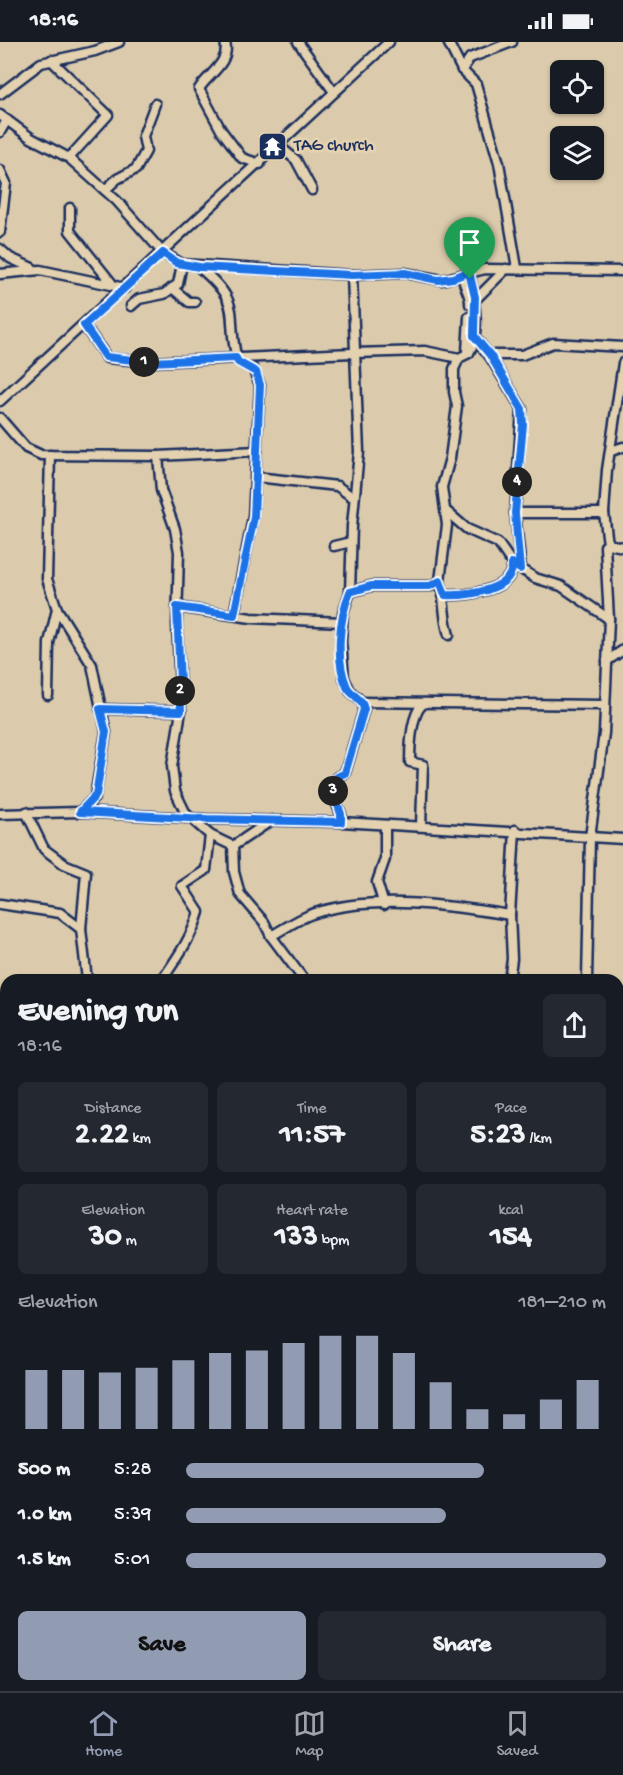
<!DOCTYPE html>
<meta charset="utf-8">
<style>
:root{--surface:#171b24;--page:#242831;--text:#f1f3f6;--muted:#9ea1a6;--line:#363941;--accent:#919bb2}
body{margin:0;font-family:"Gochi Hand",sans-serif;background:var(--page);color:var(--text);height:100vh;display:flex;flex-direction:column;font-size:22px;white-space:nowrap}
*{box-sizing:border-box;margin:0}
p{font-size:20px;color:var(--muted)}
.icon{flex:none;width:33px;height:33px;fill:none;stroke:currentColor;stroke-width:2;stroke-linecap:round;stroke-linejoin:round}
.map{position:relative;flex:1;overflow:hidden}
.panel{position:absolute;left:0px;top:932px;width:624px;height:718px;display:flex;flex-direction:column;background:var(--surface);border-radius:18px 18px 0 0;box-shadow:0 2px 4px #0004}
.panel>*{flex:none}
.buttons{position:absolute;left:550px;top:18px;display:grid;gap:12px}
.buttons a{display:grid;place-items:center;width:54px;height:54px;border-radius:9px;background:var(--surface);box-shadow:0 2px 4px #0004;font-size:30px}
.pin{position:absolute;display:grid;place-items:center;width:51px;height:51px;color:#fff;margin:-62px -26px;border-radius:50% 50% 50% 0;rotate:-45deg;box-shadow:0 0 6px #0007}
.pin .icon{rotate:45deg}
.km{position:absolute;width:30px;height:30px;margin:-15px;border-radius:50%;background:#222;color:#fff;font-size:16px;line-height:30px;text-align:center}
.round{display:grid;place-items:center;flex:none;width:63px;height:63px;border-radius:9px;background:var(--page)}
.summary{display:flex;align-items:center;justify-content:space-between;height:102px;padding:0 18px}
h1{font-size:33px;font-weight:800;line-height:45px}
.stats{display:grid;grid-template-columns:repeat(3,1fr);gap:9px;height:102px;padding:6px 18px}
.stats div{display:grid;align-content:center;border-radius:9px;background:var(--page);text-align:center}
.stats b{font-size:30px;font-weight:800}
.stats small{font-size:16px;font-weight:400}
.stats p{font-size:16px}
.chart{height:168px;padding:12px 18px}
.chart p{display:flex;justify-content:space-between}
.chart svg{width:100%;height:108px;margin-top:6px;stroke:var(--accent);stroke-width:6}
.action{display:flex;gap:12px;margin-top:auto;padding:12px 18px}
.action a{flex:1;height:69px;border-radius:9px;background:var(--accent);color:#111;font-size:24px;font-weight:800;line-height:69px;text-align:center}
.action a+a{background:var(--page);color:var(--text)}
ul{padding:0 18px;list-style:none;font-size:20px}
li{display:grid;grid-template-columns:96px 72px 1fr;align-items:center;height:45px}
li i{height:15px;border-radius:8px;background:var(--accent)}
.status{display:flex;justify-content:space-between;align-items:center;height:42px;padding:0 30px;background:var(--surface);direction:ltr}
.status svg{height:16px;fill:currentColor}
.dock{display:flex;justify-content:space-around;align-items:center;height:84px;border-top:2px solid var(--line);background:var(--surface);font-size:16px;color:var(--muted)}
.dock a{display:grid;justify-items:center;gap:3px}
.dock .current{color:var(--accent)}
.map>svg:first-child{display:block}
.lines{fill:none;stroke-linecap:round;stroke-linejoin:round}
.minor-casing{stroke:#1b2f5e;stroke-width:13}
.minor{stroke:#e3d1af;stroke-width:8}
.route-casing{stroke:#fff;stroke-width:12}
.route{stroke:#1a73e8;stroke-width:8}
.labels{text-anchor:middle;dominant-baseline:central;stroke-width:6;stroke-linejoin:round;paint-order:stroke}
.poi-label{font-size:18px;fill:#1b2f5e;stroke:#e3d1af;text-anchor:start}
</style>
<div class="status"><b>18:16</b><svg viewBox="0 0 49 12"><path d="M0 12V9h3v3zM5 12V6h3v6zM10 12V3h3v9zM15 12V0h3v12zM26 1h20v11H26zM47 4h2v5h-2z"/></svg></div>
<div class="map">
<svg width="623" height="1649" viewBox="0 0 623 1649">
<rect width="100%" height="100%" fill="#dbcbac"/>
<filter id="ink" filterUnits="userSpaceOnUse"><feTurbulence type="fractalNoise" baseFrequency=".0167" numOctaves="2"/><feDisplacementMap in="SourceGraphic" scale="12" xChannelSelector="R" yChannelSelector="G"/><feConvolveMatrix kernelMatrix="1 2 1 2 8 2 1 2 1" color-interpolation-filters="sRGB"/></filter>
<g filter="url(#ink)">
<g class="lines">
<defs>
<g id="minor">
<path d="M225,0c6,21 -18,33 -26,47l22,41 21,28 18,6"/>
<path d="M298,0l36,50"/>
<path d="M448,0l14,28 14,14 23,79 18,105"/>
<path d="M51,18l57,55 -39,43"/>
<path d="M462,28l8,-12 42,-16"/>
<path d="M0,52l41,-31 54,-12 24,-9"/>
<path d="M0,73l31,23 38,20 48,43 46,52 19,11 170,11 53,-2 37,7 43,-11 138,2"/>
<path d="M0,90l7,-12"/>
<path d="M279,104l17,14 16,30"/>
<path d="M0,128l6,13 -6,49"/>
<path d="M105,148l12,-11 19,-10 10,-18 -3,-15 12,-32"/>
<path d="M70,166v23l44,55"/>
<path d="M0,207l10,9 22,10"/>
<path d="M200,226c45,38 25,44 37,92l16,9 7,16 -7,132 -19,98"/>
<path d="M0,232l40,-4 85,18"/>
<path d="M463,232c-1,12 8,19 7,30"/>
<path d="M172,246l17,14h6"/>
<path d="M475,258l31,-31"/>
<path d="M131,264l8,-7 25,-5 14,-10 4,-20"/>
<path d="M84,283l23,33 44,4 201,-9"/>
<path d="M474,294l17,22 31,51 -7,104 6,56"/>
<path d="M467,310l2,-35"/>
<path d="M354,311l71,-2 34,7"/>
<path d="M490,313h32l31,-12 70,4"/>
<path d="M0,359l389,-359"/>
<path d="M0,376l26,30 15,7 117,1 99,-5"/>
<path d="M611,409l12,-4"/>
<path d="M50,413l-3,124 10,30 35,56 14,67 -11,65 -15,15"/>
<path d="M158,414l3,34 14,39 4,23 -2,72 4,87 -9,55 3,25 11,23 24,21 23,11 1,26 6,22 24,28 7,14 33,44"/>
<path d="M256,435l81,9 14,10"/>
<path d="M446,469l21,18 31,14 14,20 23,15 26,8 48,33"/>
<path d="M515,471h89"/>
<path d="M608,502l15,3"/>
<path d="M334,504l17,-4"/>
<path d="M440,539c5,18 3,36 9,54"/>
<path d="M350,550l21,-6h60l9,-5 7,-56 -5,-38 8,-29 7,-52 -3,-14v-23l5,-11 10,-5c13,-24 4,-56 0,-82"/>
<path d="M445,553c20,1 70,-4 67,-32"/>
<path d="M177,565l74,11 91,4"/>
<path d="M607,619l16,-11"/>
<path d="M48,653l1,-52 8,-34"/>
<path d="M362,660l243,3"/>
<path d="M100,667l81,2"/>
<path d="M26,770l18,37 20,15 22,9 -5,56 6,51"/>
<path d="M0,772l80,-2 126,7 135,3 282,17"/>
<path d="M341,780v-8l-8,-20 4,-17 8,-4 19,-64 -2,-7 -12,-11 -6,-13 -3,-37 2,-28 7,-21 2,-66 7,-74 -7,-177"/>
<path d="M421,784l2,-61 -13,-3c0,-15 1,-52 15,-59"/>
<path d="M233,804l39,-26"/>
<path d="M0,862l60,9 21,16"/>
<path d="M384,863l-7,-23 8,-23v-33"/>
<path d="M271,894c13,-7 27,-17 41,-22 61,-20 136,-9 198,1"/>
<path d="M162,938c15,-22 30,-43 37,-68l-17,-26 24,-16 4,-35"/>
<path d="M509,938l3,-21 -2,-44 5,-85"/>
<path d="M587,938l3,-143 14,-104 5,-114 -4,-73 3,-2 -4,-31 3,-43 16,-107"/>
<path d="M618,962l5,-5"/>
<path d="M0,1159l1,-11"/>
<path d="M0,1225l6,2"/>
<path d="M0,1253l4,14 2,68"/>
<path d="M618,1289l5,-96"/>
<path d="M618,1296l5,16"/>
<path d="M0,1350h6"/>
<path d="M618,1414l5,-6"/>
<path d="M618,1434l5,-2"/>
<path d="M0,1495l6,1"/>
<path d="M618,1525l5,-1"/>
<path d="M0,1595l6,4"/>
<path d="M618,1636l5,-1"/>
<path d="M265,1644l1,5"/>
<path d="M52,1649v-5"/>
<path d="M454,1649l2,-5"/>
<path d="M552,1649l8,-5"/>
</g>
</defs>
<use href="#minor" class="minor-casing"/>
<use href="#minor" class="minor"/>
</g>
</g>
<g class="lines" filter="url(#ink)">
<defs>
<path id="route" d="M163,211l14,10 22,4 153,8 53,-2 33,7 15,-2 16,-6 6,25 -1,39 16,19 32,54 1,15 -8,89 5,56 -8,-6c3,28 -47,33 -67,32l-5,-14 -10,5h-59l-21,6c-11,26 -15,68 -3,95 5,9 15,11 17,22l-19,64 -8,4 -5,11 9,26v8l-135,-3 -126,-7 16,-17 10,-63 -6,-23 81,2 -4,-104 57,8 20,-98 6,-132 -4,-13 -18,-10 -2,-4 -85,4 -45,-5 -22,-32z"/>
</defs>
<use href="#route" class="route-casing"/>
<use href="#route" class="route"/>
</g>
<defs>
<symbol id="temple-square" viewBox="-11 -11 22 22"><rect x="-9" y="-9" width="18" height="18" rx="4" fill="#1b2f5e" stroke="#e3d1af"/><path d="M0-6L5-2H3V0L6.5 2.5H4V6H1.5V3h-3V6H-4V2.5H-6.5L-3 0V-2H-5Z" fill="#fff"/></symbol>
</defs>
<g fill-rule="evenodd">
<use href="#temple-square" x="256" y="88" width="33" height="33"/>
</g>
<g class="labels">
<g class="poi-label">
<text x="294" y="104">TAG church</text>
</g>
</g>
</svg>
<div class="buttons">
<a><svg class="icon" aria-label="locate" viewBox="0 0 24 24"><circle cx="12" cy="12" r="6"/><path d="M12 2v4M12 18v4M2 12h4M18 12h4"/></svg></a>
<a><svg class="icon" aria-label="layers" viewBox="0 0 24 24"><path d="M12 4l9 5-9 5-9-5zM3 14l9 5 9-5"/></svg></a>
</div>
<div class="pin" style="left:470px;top:237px;background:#1e9e55"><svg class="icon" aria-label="arrive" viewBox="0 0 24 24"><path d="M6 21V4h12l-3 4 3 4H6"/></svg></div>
<b class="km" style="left:144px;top:320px">1</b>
<b class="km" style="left:180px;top:649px">2</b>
<b class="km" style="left:333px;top:749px">3</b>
<b class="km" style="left:517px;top:440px">4</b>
<section class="panel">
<div class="summary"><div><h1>Evening run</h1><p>18:16</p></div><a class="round"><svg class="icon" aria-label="share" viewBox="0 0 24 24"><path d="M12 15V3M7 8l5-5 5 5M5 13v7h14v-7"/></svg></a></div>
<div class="stats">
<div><p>Distance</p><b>2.22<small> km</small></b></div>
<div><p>Time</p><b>11:57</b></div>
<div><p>Pace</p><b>5:23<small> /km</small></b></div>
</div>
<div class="stats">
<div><p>Elevation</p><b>30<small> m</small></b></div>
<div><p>Heart rate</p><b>133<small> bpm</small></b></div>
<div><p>kcal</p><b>154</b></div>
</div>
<div class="chart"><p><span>Elevation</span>181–210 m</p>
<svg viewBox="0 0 160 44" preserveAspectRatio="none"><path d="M5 44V20M15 44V20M25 44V21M35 44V19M45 44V16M55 44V13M65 44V12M75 44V9M85 44V6M95 44V6M105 44V13M115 44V25M125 44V36M135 44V38M145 44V32M155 44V24"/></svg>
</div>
<ul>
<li><b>500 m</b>5:28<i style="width:71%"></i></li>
<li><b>1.0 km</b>5:39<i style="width:62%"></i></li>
<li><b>1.5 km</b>5:01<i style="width:100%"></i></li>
</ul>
<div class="action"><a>Save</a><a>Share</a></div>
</section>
</div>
<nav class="dock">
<a class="current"><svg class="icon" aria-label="home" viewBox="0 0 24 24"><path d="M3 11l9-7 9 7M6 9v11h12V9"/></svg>Home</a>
<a><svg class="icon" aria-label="map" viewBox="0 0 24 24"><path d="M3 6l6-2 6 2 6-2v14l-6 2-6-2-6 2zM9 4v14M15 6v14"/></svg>Map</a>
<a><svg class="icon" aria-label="saved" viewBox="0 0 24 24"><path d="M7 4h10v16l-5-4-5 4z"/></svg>Saved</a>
</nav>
